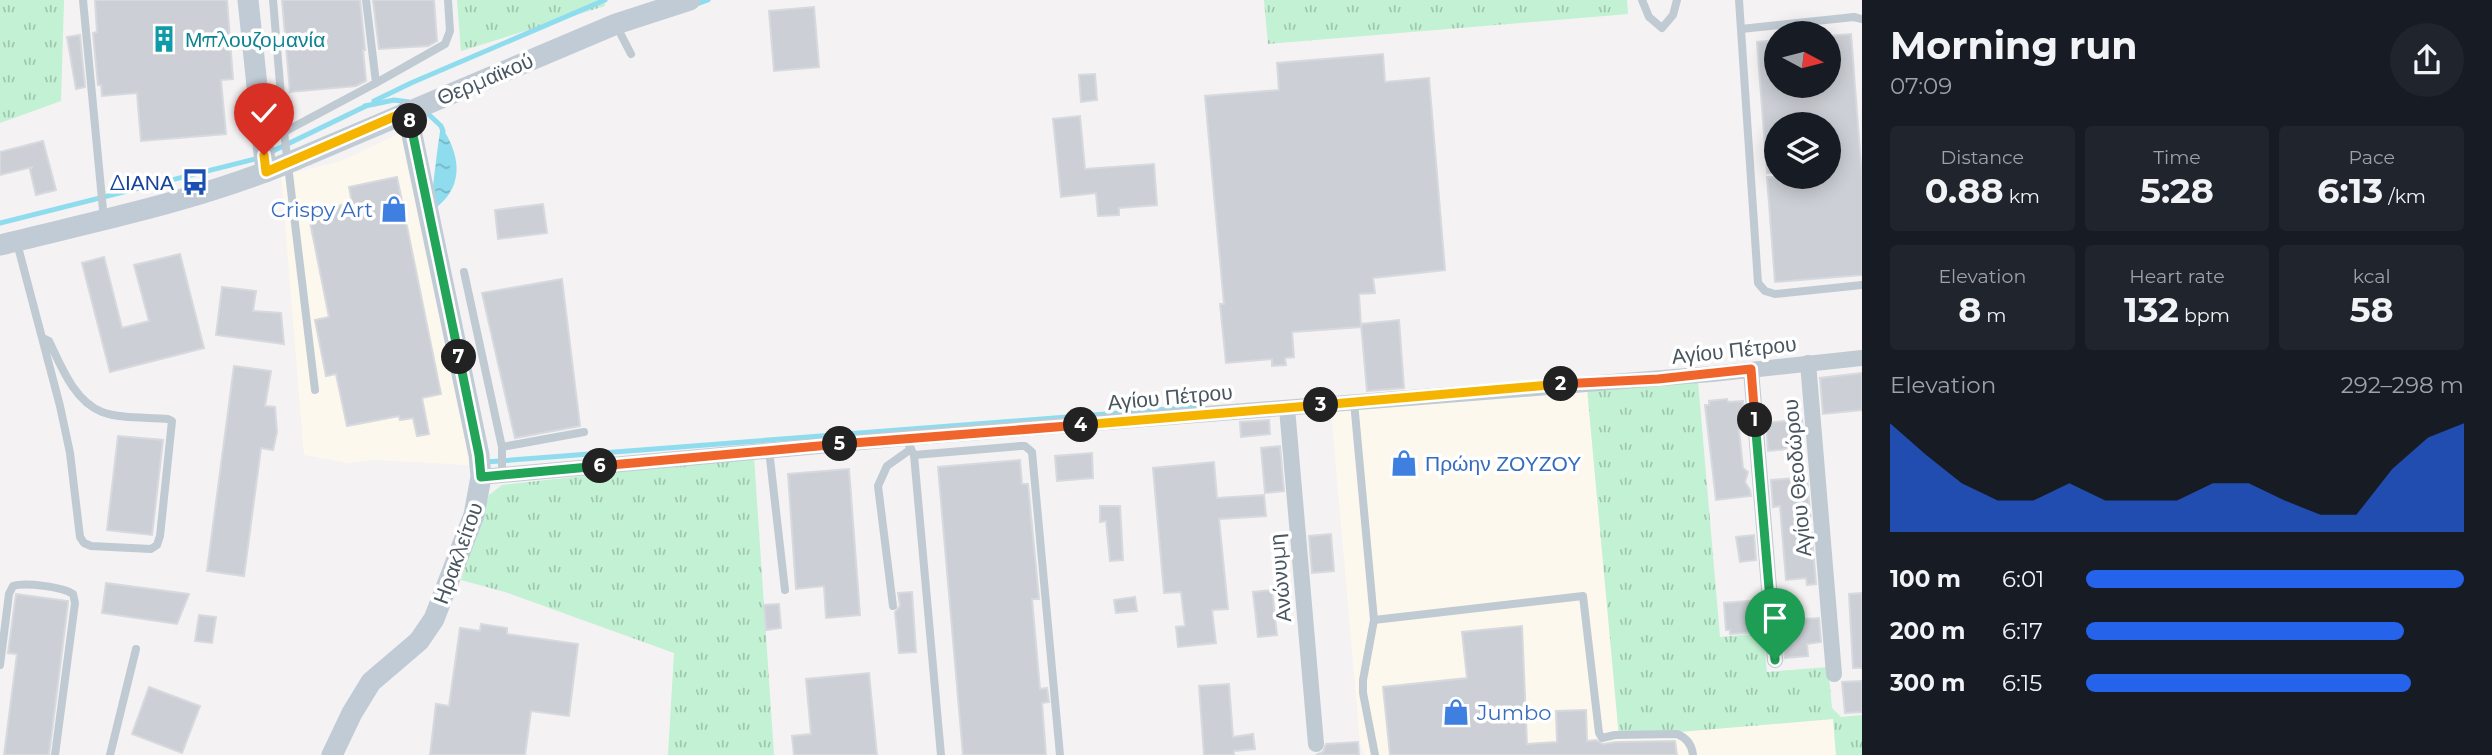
<!DOCTYPE html>
<meta charset="utf-8">
<style>
:root{--surface:#171b24;--page:#20242c;--text:#f1f3f6;--muted:#9ea1a6;--accent:#2563eb}
body{margin:0;font-family:Montserrat,sans-serif;background:var(--page);color:var(--text);height:100vh;display:flex;flex-direction:column;font-size:26px;white-space:nowrap}
*{box-sizing:border-box;margin:0}
p{font-size:23px;color:var(--muted)}
.icon{flex:none;width:38px;height:38px;fill:none;stroke:currentColor;stroke-width:2;stroke-linecap:round;stroke-linejoin:round}
.map{position:relative;flex:1;overflow:hidden}
.details{display:flex;flex-direction:column;background:var(--surface);width:630px}
.details>*{flex:none}
.needle{width:46px;rotate:97deg}
.tools{position:absolute;left:1764px;top:21px;display:grid;gap:14px}
.tools a{display:grid;place-items:center;width:77px;height:77px;border-radius:50%;background:var(--surface);box-shadow:0 4px 18px #0003;font-size:35px}
.pin{position:absolute;display:grid;place-items:center;width:60px;height:60px;color:#fff;margin:-72px -30px;border-radius:50% 50% 50% 0;rotate:-45deg;box-shadow:0 0 7px #0007}
.pin .icon{rotate:45deg}
.km{position:absolute;width:35px;height:35px;margin:-18px;border-radius:50%;background:#222;color:#fff;font-size:19px;line-height:35px;text-align:center}
.round{display:grid;place-items:center;flex:none;width:74px;height:74px;border-radius:37px;background:var(--page)}
.headline{display:flex;align-items:center;justify-content:space-between;height:119px;padding:0 28px}
h1{font-size:38px;font-weight:700;line-height:52px}
.metrics{display:grid;grid-template-columns:repeat(3,1fr);gap:10px;height:119px;padding:7px 28px}
.metrics div{display:grid;align-content:center;border-radius:7px;background:var(--page);text-align:center}
.metrics b{font-size:35px;font-weight:700}
.metrics small{font-size:19px;font-weight:400}
.metrics p{font-size:19px}
.chart{height:196px;padding:14px 28px}
.chart p{display:flex;justify-content:space-between}
.chart svg{width:100%;height:126px;margin-top:7px;fill:var(--accent);opacity:.7}
ul{padding:0 28px;list-style:none;font-size:23px}
li{display:grid;grid-template-columns:112px 84px 1fr;align-items:center;height:52px}
li i{height:18px;border-radius:9px;background:var(--accent)}
main{display:flex;flex:1;min-height:0}
.map>svg:first-child{display:block}
.commercial{fill:#fdf8ee}
.grass{fill:url(#grass-tufts)}
.water{fill:url(#water-ripples)}
.lines{fill:none;stroke-linecap:round;stroke-linejoin:round}
.stream{stroke:#8edcee;stroke-width:5}
.building{fill:#cccfd5;stroke:#d6d9de;stroke-width:2}
.lane{stroke:#c0cad2;stroke-width:8}
.street{stroke:#c0cad2;stroke-width:16}
.secondary{stroke:#c0cbd6;stroke-width:21}
.split-1-casing{stroke:#fff;stroke-width:14}
.split-2-casing{stroke:#fff;stroke-width:14}
.split-3-casing{stroke:#fff;stroke-width:14}
.split-4-casing{stroke:#fff;stroke-width:14}
.split-5-casing{stroke:#fff;stroke-width:14}
.split-6-casing{stroke:#fff;stroke-width:14}
.split-7-casing{stroke:#fff;stroke-width:14}
.split-8-casing{stroke:#fff;stroke-width:14}
.split-9-casing{stroke:#fff;stroke-width:14}
.split-1{stroke:#22a559;stroke-width:9}
.split-2{stroke:#f0652b;stroke-width:9}
.split-3{stroke:#f5b400;stroke-width:9}
.split-4{stroke:#f5b400;stroke-width:9}
.split-5{stroke:#f0652b;stroke-width:9}
.split-6{stroke:#f0652b;stroke-width:9}
.split-7{stroke:#22a559;stroke-width:9}
.split-8{stroke:#22a559;stroke-width:9}
.split-9{stroke:#f5b400;stroke-width:9}
.labels{text-anchor:middle;dominant-baseline:central;stroke-width:7;stroke-linejoin:round;paint-order:stroke}
.culture-label{font-size:21px;fill:#0d838f;stroke:#fff;text-anchor:start}
.street-label{font-size:21px;fill:#495661;stroke:#fff}
.transit-label{font-size:21px;fill:#164399;stroke:#fff;text-anchor:end}
.shop-label{font-size:21px;fill:#366cbe;stroke:#fff;text-anchor:start}
</style>
<main>
<div class="map">
<svg width="1862" height="755" viewBox="0 0 1862 755">
<defs>
<pattern id="grass-tufts" width="24" height="20" patternUnits="userSpaceOnUse" patternTransform="scale(1.75)"><rect width="24" height="20" fill="#c2f1d3"/><path d="M3 7l-1-3M5 7V3M7 7l1-3M15 17l-1-3M17 17v-4M19 17l1-3" fill="none" stroke="#a0c6af"/></pattern>
<pattern id="water-ripples" width="26" height="14" patternUnits="userSpaceOnUse" patternTransform="scale(1.75)"><rect width="26" height="14" fill="#8edcee"/><path d="M2 4q2-2 4 0t4 0M15 11q2-2 4 0t4 0" fill="none" stroke="#76b5c4"/></pattern>
</defs>
<rect width="100%" height="100%" fill="#f4f2f2"/>
<g class="commercial">
<path d="M409,129l64,339 -5,-3 -93,-5 -27,3 -44,-8 -23,-279 60,-15z"/>
<path d="M1587,388l32,349 214,-18 3,36h-472l-4,-12 -29,-333z"/>
</g>
<g class="grass">
<path d="M0,0h64l-3,101 -61,22z"/>
<path d="M457,0h147l1,6 -144,45z"/>
<path d="M1264,0h363l1,14 -360,30z"/>
<path d="M1698,381l22,256 43,-4 4,39 61,-5 4,41 9,9 21,-2v40h-26l-3,-36 -214,18 -32,-349z"/>
<path d="M754,457l20,298h-106l6,-102 -169,-61 -44,-12 28,-85 13,-10z"/>
</g>
<path class="water" d="M441,126c18,26 25,58 -4,81 -1,-6 -3,-12 -4,-18 0,-5 7,-60 8,-63z"/>
<g class="lines">
<g class="stream">
<path d="M694,5l14,-5"/>
<path d="M374,101l37,-18 194,-83"/>
<path d="M365,106l29,-6 15,2"/>
<path d="M424,110l17,16 2,5"/>
<path d="M271,152l95,-46"/>
<path d="M0,223l259,-65"/>
<path d="M486,462l709,-55"/>
</g>
</g>
<g class="building">
<path d="M95,0h132l6,79 -12,1 5,54 -85,7 -4,-48 -35,3 -1,-11h-3l-5,-52 4,-1z"/>
<path d="M282,0h78l5,50h-2l3,31 -10,5 -66,6z"/>
<path d="M373,0h61l3,41 -9,5 -49,3z"/>
<path d="M814,7l5,60 -45,4 -5,-60z"/>
<path d="M1851,34l11,145v96l-87,7 -8,-105h62v-53h-53v49h-9l-10,-131 19,-2v46h53v-50z"/>
<path d="M80,35l5,52 -9,2 -9,-52z"/>
<path d="M1383,54l2,28 44,-4 16,192 -72,8 2,15 -16,1 2,33 -69,5 2,25 -9,1 1,7 -14,1v-7l-46,4 -6,-59h4l-19,-208 74,-6 -2,-27z"/>
<path d="M1095,74l2,26 -16,2 -2,-27z"/>
<path d="M1080,116l5,53 69,-5 3,41 -38,3v7l-21,1 -2,-23 -35,4 -8,-78z"/>
<path d="M43,141l13,49 -20,5 -6,-25 2,-3 -32,8v-23z"/>
<path d="M397,177l44,217 -19,4 7,36 -12,2 -4,-18 -13,2 -1,-4 -52,10 -11,-52 -10,2 -11,-56 14,-3 -21,-105 44,-9 -3,-16z"/>
<path d="M543,204l4,29 -49,6 -3,-29z"/>
<path d="M180,254l24,94 -94,24 -28,-109 22,-6 18,71 27,-7 -15,-56z"/>
<path d="M562,279l18,147 -65,12 -33,-145z"/>
<path d="M222,287l34,4 -3,20 28,2 3,31 -68,-9z"/>
<path d="M1399,320l5,68 -37,3 -6,-67z"/>
<path d="M234,366l37,5 -6,35 10,1 2,25 -4,18 -12,-2 -17,128 -37,-5z"/>
<path d="M1862,373v37l-39,4 -3,-36z"/>
<path d="M1727,399l1,3 15,-1 2,28 -6,1 4,38 5,4 -3,10 5,8 1,6 -35,4 -11,-95h4v-4z"/>
<path d="M1802,419l2,28 -36,4 -2,-28z"/>
<path d="M1269,420l1,14 -29,3 -1,-15z"/>
<path d="M118,436l45,4 -11,95 -45,-5z"/>
<path d="M1280,446l4,45 -19,2 -4,-45z"/>
<path d="M1092,453l1,25 -36,3 -2,-25z"/>
<path d="M1020,460l2,24h6l11,115h-7l8,90 7,-1 2,14 -7,1 4,52h-83l-25,-288z"/>
<path d="M1214,462l3,36 47,-3 2,21 -47,3 9,90 -16,1 4,33 -38,4 -2,-20 9,-1 -4,-34 -17,1 -11,-125z"/>
<path d="M849,469l11,146 -34,3 -2,-32 -28,3 -8,-115z"/>
<path d="M1807,477l9,107 -9,1 -1,-7 -20,2 -6,-74 -7,1 -2,-27z"/>
<path d="M1100,506h20l3,54 -13,1 -4,-40 -6,1z"/>
<path d="M1331,534l3,37 -22,2 -3,-37z"/>
<path d="M1754,535l2,25 -16,2 -4,-25z"/>
<path d="M106,583l68,9 15,2 -12,30 -75,-11z"/>
<path d="M1272,590l5,45 -19,2 -5,-45z"/>
<path d="M912,592l4,60 -17,1 -4,-41 5,-6 -2,-13z"/>
<path d="M1862,593v75h-9l-4,-74z"/>
<path d="M16,594l52,7v2l-19,152h-45l13,-101 -9,-1z"/>
<path d="M1135,597l2,14 -21,2 -2,-13z"/>
<path d="M1759,600l2,32 -31,2v-4h-4l-2,-27z"/>
<path d="M779,604l2,24 -15,2 -2,-25z"/>
<path d="M199,615l17,2 -4,26 -17,-2z"/>
<path d="M1819,618l2,24 -14,2 1,12 -23,2 -1,-20 7,-1 -1,-17z"/>
<path d="M481,624l26,4v6l71,10 -9,72 -38,-5 -6,44h-95l6,-51 13,2 11,-78 20,3z"/>
<path d="M1522,626l5,118 30,-2 -1,-31 30,-1 1,31 9,-1 7,4 13,-2 59,-1 2,14h-287l-7,-68 84,-9 -5,-46z"/>
<path d="M869,673l8,82h-83l-2,-19 19,-2 -5,-55z"/>
<path d="M1862,681v31l-17,1 -3,-31z"/>
<path d="M1229,684l4,53 20,-3 2,15 -21,2v4h-30l-5,-69z"/>
<path d="M149,687l51,19 -18,47 -50,-19z"/>
<path d="M1358,742l1,13h-43l7,-3 3,-8z"/>
</g>
<g class="lines">
<g class="lane">
<path d="M83,0l21,220"/>
<path d="M273,0l11,132 31,258"/>
<path d="M1642,0l7,17 13,11 11,-13 4,-15"/>
<path d="M1739,0l19,283 7,8 10,3 87,-9"/>
<path d="M616,25l15,29"/>
<path d="M1741,29l113,-12 8,2"/>
<path d="M376,83l69,-39 5,-13 -2,-31"/>
<path d="M284,132l92,-49 -10,-83"/>
<path d="M17,243l43,163 10,47 10,84 4,6 7,3 60,3 6,-4 3,-9 12,-115 -4,-2c-21,-2 -47,0 -66,-7 -28,-11 -41,-46 -53,-71l-6,-3"/>
<path d="M464,272l38,175"/>
<path d="M1354,402l20,218 -11,60v13l12,62"/>
<path d="M905,438l9,17 27,300"/>
<path d="M769,450l16,140"/>
<path d="M914,455l106,-9h5l7,6 28,303"/>
<path d="M502,475v-28l82,-15"/>
<path d="M893,606l-15,-120 9,-20 24,-17"/>
<path d="M1374,620l209,-24 16,137 3,5 13,-3 62,-1c10,4 15,11 16,21"/>
<path d="M0,665l9,-71 4,-8c12,-4 50,1 60,8l2,9 -20,152"/>
<path d="M110,755l26,-106"/>
</g>
<g class="street">
<path d="M1808,363l26,311"/>
<path d="M1751,370l24,290"/>
<path d="M1287,408l29,336"/>
<path d="M481,477l424,-39 807,-64 150,-16"/>
</g>
<g class="secondary">
<path d="M248,0l18,172"/>
<path d="M0,245c97,-24 196,-44 288,-82l328,-139 74,-24"/>
<path d="M332,755l20,-42 19,-31 48,-41 15,-22 40,-104 7,-38 -2,-22 -72,-344"/>
</g>
</g>
<g class="lines">
<defs>
<path id="split-1" d="M1755,420l20,240"/>
<path id="split-2" d="M1561,384l97,-5 93,-10 4,51"/>
<path id="split-3" d="M1321,405l240,-21"/>
<path id="split-4" d="M1081,425l240,-20"/>
<path id="split-5" d="M840,444l241,-19"/>
<path id="split-6" d="M600,466l240,-22"/>
<path id="split-7" d="M459,357l20,98 2,22 119,-11"/>
<path id="split-8" d="M410,121l49,236"/>
<path id="split-9" d="M264,155l2,17 141,-61 3,10"/>
</defs>
<use href="#split-1" class="split-1-casing"/>
<use href="#split-2" class="split-2-casing"/>
<use href="#split-3" class="split-3-casing"/>
<use href="#split-4" class="split-4-casing"/>
<use href="#split-5" class="split-5-casing"/>
<use href="#split-6" class="split-6-casing"/>
<use href="#split-7" class="split-7-casing"/>
<use href="#split-8" class="split-8-casing"/>
<use href="#split-9" class="split-9-casing"/>
<use href="#split-1" class="split-1"/>
<use href="#split-2" class="split-2"/>
<use href="#split-3" class="split-3"/>
<use href="#split-4" class="split-4"/>
<use href="#split-5" class="split-5"/>
<use href="#split-6" class="split-6"/>
<use href="#split-7" class="split-7"/>
<use href="#split-8" class="split-8"/>
<use href="#split-9" class="split-9"/>
</g>
<defs>
<symbol id="building-bare" viewBox="-9 -9 18 18"><path d="M-4-6H4V6H1V3H-1V6H-4ZM-2.5-4.3h1.7v1.8h-1.7ZM.8-4.3h1.7v1.8H.8ZM-2.5-1h1.7V.8h-1.7ZM.8-1h1.7V.8H.8Z" fill="#0f9aa8" stroke="#fff" stroke-width="2.5" paint-order="stroke"/></symbol>
<symbol id="bus-bare" viewBox="-9 -9 18 18"><path d="M-5-6H5V4H4V6H2V4H-2V6H-4V4H-5ZM-3.5-4V0h7V-4ZM-3.5 1.2v1.5H-2V1.2ZM2 1.2v1.5H3.5V1.2Z" fill="#1a4fb4" stroke="#fff" stroke-width="2.5" paint-order="stroke"/></symbol>
<symbol id="shop-bare" viewBox="-9 -9 18 18"><path d="M-5-2.5h2.3a2.7 3.5 0 0 1 5.4 0H5L5.5 6h-11ZM-1.5-2.5h3a1.5 2.3 0 0 0-3 0Z" fill="#3f7fe0" stroke="#fff" stroke-width="2.5" paint-order="stroke"/></symbol>
</defs>
<g fill-rule="evenodd">
<use href="#building-bare" x="145" y="20" width="38" height="38"/>
<use href="#bus-bare" x="176" y="163" width="38" height="38"/>
<use href="#shop-bare" x="375" y="190" width="38" height="38"/>
<use href="#shop-bare" x="1385" y="444" width="38" height="38"/>
<use href="#shop-bare" x="1437" y="693" width="38" height="38"/>
</g>
<g class="labels">
<g class="culture-label">
<text x="185" y="39">Μπλουζομανία</text>
</g>
<g class="street-label">
<text transform="translate(485 79) rotate(-23)">Θερμαϊκού</text>
<text transform="translate(1734 350) rotate(-6)">Αγίου Πέτρου</text>
<text transform="translate(1170 397) rotate(-5)">Αγίου Πέτρου</text>
<text transform="translate(1797 478) rotate(-95)">Αγίου Θεοδώρου</text>
<text transform="translate(458 553) rotate(-70)">Ηρακλείτου</text>
<text transform="translate(1280 578) rotate(-95)">Ανώνυμη</text>
</g>
<g class="transit-label">
<text x="174" y="182">ΔΙΑΝΑ</text>
</g>
<g class="shop-label">
<text x="373" y="209" text-anchor="end">Crispy Art</text>
<text x="1425" y="463">Πρώην ΖΟΥΖΟΥ</text>
<text x="1477" y="712">Jumbo</text>
</g>
</g>
</svg>
<div class="tools">
<a><svg class="needle" viewBox="-14 -14 28 28"><path d="M0-13l5 13h-10z" fill="#e53935"/><path d="M0 13l5-13h-10z" fill="#9ea1a6"/></svg></a>
<a><svg class="icon" aria-label="layers" viewBox="0 0 24 24"><path d="M12 4l9 5-9 5-9-5zM3 14l9 5 9-5"/></svg></a>
</div>
<div class="pin" style="left:1775px;top:660px;background:#1e9e55"><svg class="icon" aria-label="arrive" viewBox="0 0 24 24"><path d="M6 21V4h12l-3 4 3 4H6"/></svg></div>
<div class="pin" style="left:264px;top:155px;background:#d93025"><svg class="icon" aria-label="check" viewBox="0 0 24 24"><path d="M5 12l5 5 9-10"/></svg></div>
<b class="km" style="left:1755px;top:420px">1</b>
<b class="km" style="left:1561px;top:384px">2</b>
<b class="km" style="left:1321px;top:405px">3</b>
<b class="km" style="left:1081px;top:425px">4</b>
<b class="km" style="left:840px;top:444px">5</b>
<b class="km" style="left:600px;top:466px">6</b>
<b class="km" style="left:459px;top:357px">7</b>
<b class="km" style="left:410px;top:121px">8</b>
</div>
<section class="details">
<div class="headline"><div><h1>Morning run</h1><p>07:09</p></div><a class="round"><svg class="icon" aria-label="share" viewBox="0 0 24 24"><path d="M12 15V3M7 8l5-5 5 5M5 13v7h14v-7"/></svg></a></div>
<div class="metrics">
<div><p>Distance</p><b>0.88<small> km</small></b></div>
<div><p>Time</p><b>5:28</b></div>
<div><p>Pace</p><b>6:13<small> /km</small></b></div>
</div>
<div class="metrics">
<div><p>Elevation</p><b>8<small> m</small></b></div>
<div><p>Heart rate</p><b>132<small> bpm</small></b></div>
<div><p>kcal</p><b>58</b></div>
</div>
<div class="chart"><p><span>Elevation</span>292–298 m</p>
<svg viewBox="0 0 160 44" preserveAspectRatio="none"><path d="M0 44V6L10 17L20 27L30 33L40 33L50 27L60 33L70 33L80 33L90 27L100 27L110 33L120 38L130 38L140 22L150 11L160 6V44z"/></svg>
</div>
<ul>
<li><b>100 m</b>6:01<i style="width:100%"></i></li>
<li><b>200 m</b>6:17<i style="width:84%"></i></li>
<li><b>300 m</b>6:15<i style="width:86%"></i></li>
</ul>
</section>
</main>
